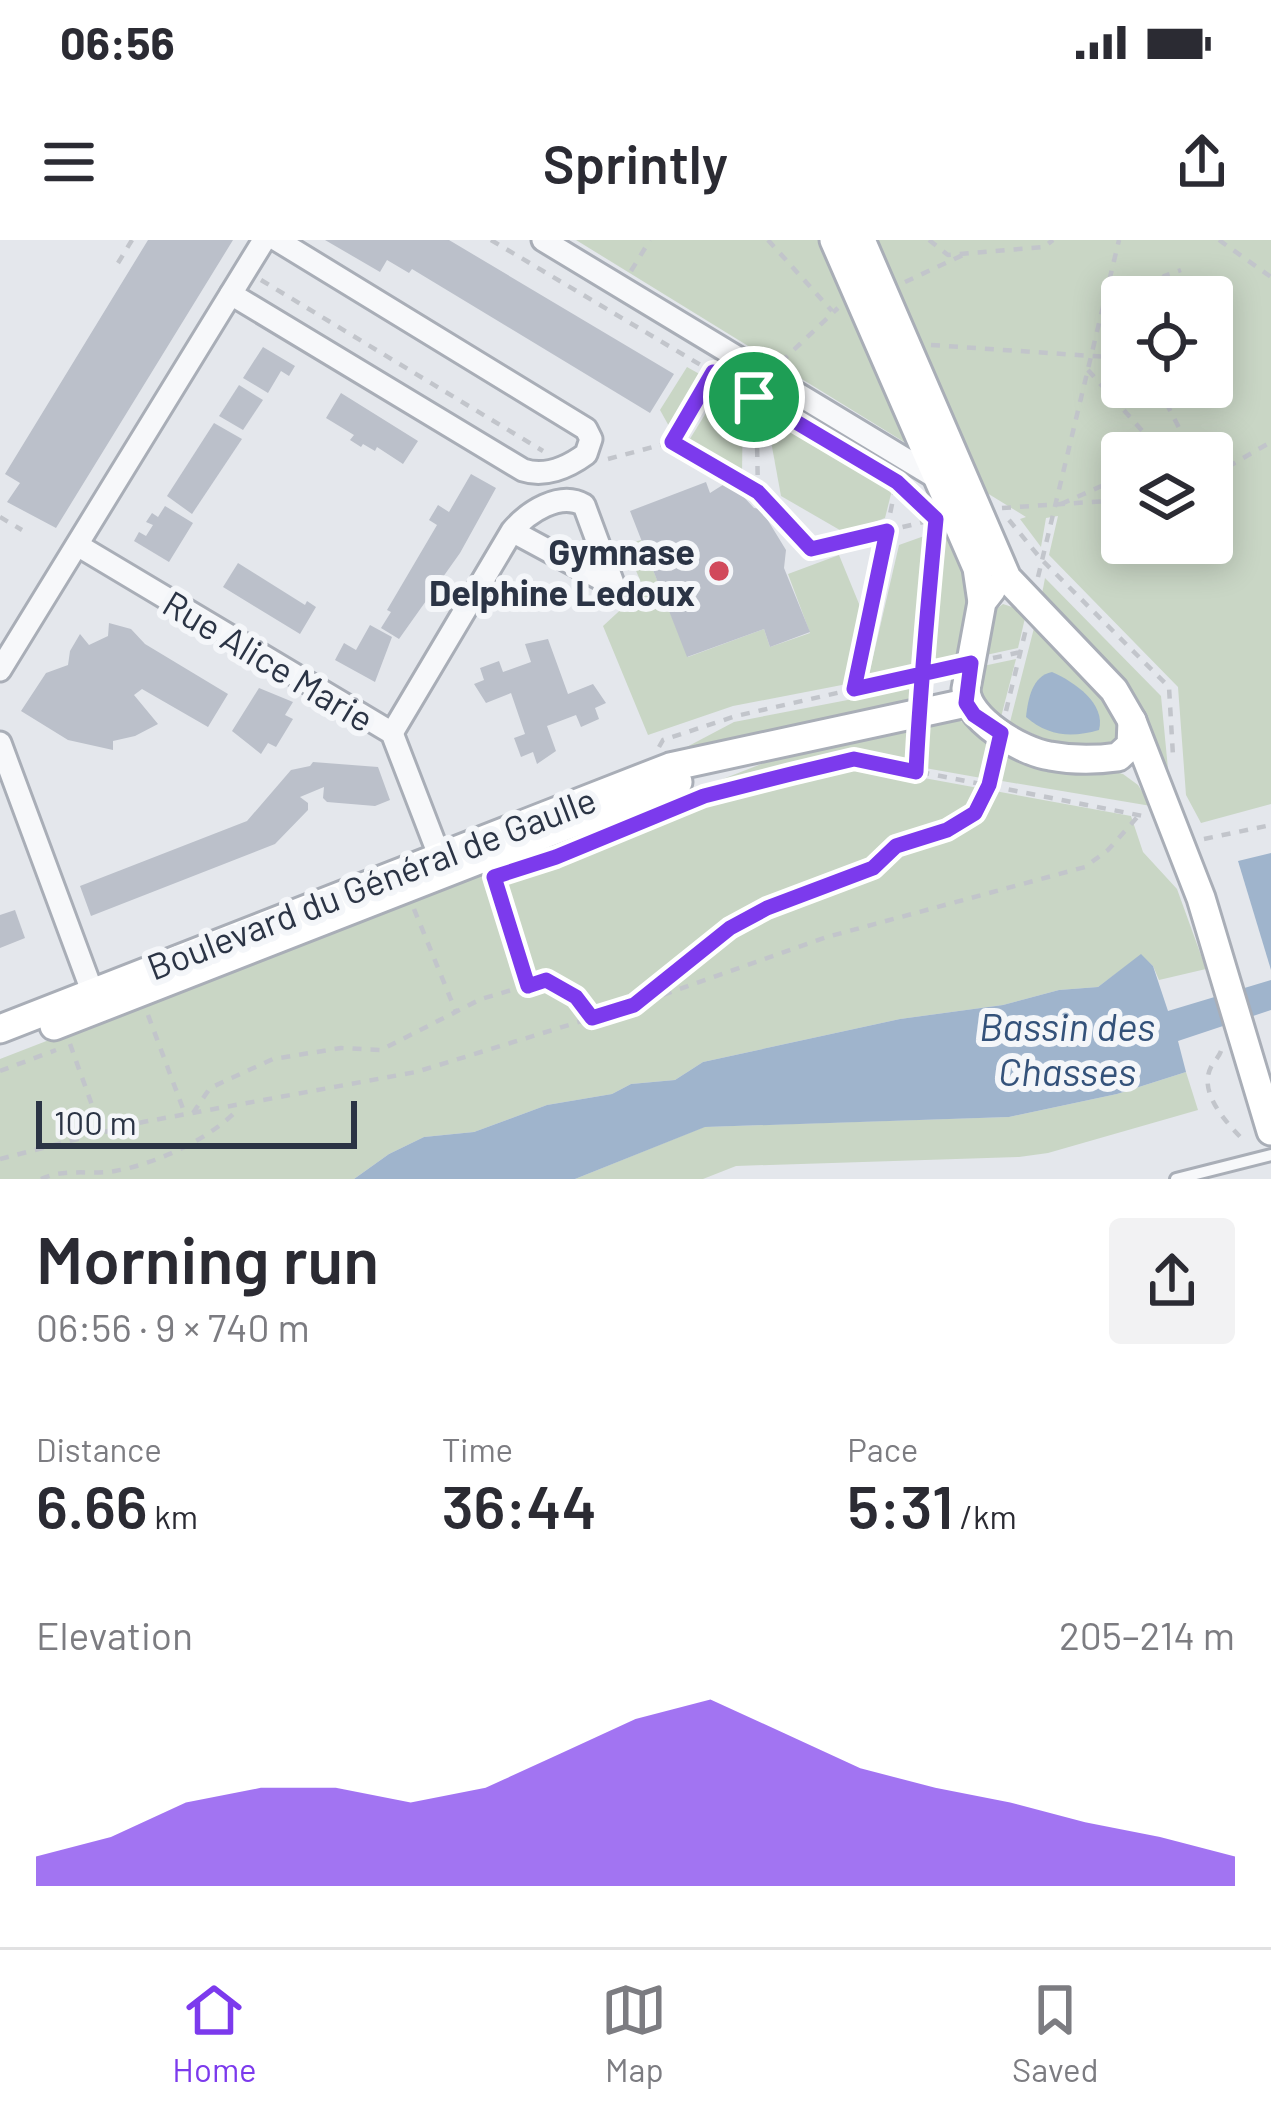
<!DOCTYPE html>
<meta charset="utf-8">
<style>
:root{--surface:#fff;--page:#f2f2f3;--text:#2b2b33;--muted:#7c7c81;--line:#e1e1e2;--accent:#7c3aed}
body{margin:0;font-family:Barlow,sans-serif;background:var(--page);color:var(--text);height:100vh;display:flex;flex-direction:column;font-size:45px;white-space:nowrap}
*{box-sizing:border-box;margin:0}
p{font-size:39px;color:var(--muted)}
.icon{flex:none;width:66px;height:66px;fill:none;stroke:currentColor;stroke-width:2;stroke-linecap:round;stroke-linejoin:round}
.map{position:relative;height:939px;overflow:hidden}
.side{display:flex;flex-direction:column;background:var(--surface);flex:1}
.side>*{flex:none}
.buttons{position:absolute;left:1101px;top:36px;display:grid;gap:24px}
.buttons a{display:grid;place-items:center;width:132px;height:132px;border-radius:12px;background:var(--surface);box-shadow:0 6px 30px #0003;font-size:60px}
.scale{position:absolute;left:36px;bottom:30px;width:321px;box-sizing:border-box;padding-left:12px;border:6px solid #2b3445;border-top:0;font-size:33px;line-height:42px;white-space:nowrap;color:#2b3445;-webkit-text-stroke:9px #f4f6f9;paint-order:stroke}
.pin{position:absolute;display:grid;place-items:center;width:102px;height:102px;color:#fff;margin:-51px;border:6px solid #fff;border-radius:50%;box-shadow:0 3px 12px #0007}
.round{display:grid;place-items:center;flex:none;width:126px;height:126px;border-radius:12px;background:var(--page)}
.headline{display:flex;align-items:center;justify-content:space-between;height:204px;padding:0 36px}
h1{font-size:66px;font-weight:600;line-height:90px}
.metrics{display:grid;grid-template-columns:repeat(3,1fr);gap:18px;height:204px;padding:12px 36px}
.metrics div{display:grid;align-content:center}
.metrics b{font-size:60px;font-weight:600}
.metrics small{font-size:33px;font-weight:400}
.metrics p{font-size:33px}
.chart{height:336px;padding:24px 36px}
.chart p{display:flex;justify-content:space-between}
.chart svg{width:100%;height:216px;margin-top:12px;fill:var(--accent);opacity:.7}
.status{display:flex;justify-content:space-between;align-items:center;height:84px;padding:0 60px;background:var(--surface);direction:ltr}
.status svg{height:33px;fill:currentColor}
header{display:flex;justify-content:space-between;align-items:center;height:156px;padding:0 36px;background:var(--surface);font-size:54px;font-weight:600}
.dock{display:flex;justify-content:space-around;align-items:center;height:168px;border-top:3px solid var(--line);background:var(--surface);font-size:33px;color:var(--muted)}
.dock a{display:grid;justify-items:center;gap:6px}
.dock .active{color:var(--accent)}
.map>svg:first-child{display:block}
.green{fill:#c9d6c5;fill-rule:evenodd}
.water{fill:#9fb4cc}
.building{fill:#bbc0ca}
.lines{fill:none;stroke-linecap:round;stroke-linejoin:round}
.lane-casing{stroke:#a9aeb7;stroke-width:16}
.street-casing{stroke:#a9aeb7;stroke-width:27}
.secondary-casing{stroke:#a9aeb7;stroke-width:33}
.path{stroke:#c2c5cb;stroke-width:4.5;stroke-dasharray:9 9;stroke-linecap:butt}
.lane{stroke:#f7f8fa;stroke-width:10}
.street{stroke:#f7f8fa;stroke-width:21}
.secondary{stroke:#fff;stroke-width:27}
.route-casing{stroke:#fff;stroke-width:24}
.route{stroke:#7c3aed;stroke-width:15}
.poi-dot{fill:#d1495b;stroke:#f4f6f9;stroke-width:4.5}
.labels{text-anchor:middle;dominant-baseline:central;stroke-width:12;stroke-linejoin:round;paint-order:stroke}
.poi-label{font-size:36px;font-weight:bold;fill:#2b3445;stroke:#f4f6f9;text-anchor:end}
.street-label{font-size:36px;fill:#2b3445;stroke:#f4f6f9}
.water-label{font-size:39px;font-style:italic;fill:#34527a;stroke:#f4f6f9}
</style>
<div class="status"><b>06:56</b><svg viewBox="0 0 49 12"><path d="M0 12V9h3v3zM5 12V6h3v6zM10 12V3h3v9zM15 12V0h3v12zM26 1h20v11H26zM47 4h2v5h-2z"/></svg></div>
<header><svg class="icon" aria-label="menu" viewBox="0 0 24 24"><path d="M4 6h16M4 12h16M4 18h16"/></svg>Sprintly<svg class="icon" aria-label="share" viewBox="0 0 24 24"><path d="M12 15V3M7 8l5-5 5 5M5 13v7h14v-7"/></svg></header>
<div class="map">
<svg width="1271" height="939" viewBox="0 0 1271 939">
<rect width="100%" height="100%" fill="#e4e7ec"/>
<g class="green">
<path d="M576,0h695v564l-70,19 -15,-28 -8,-108 -129,-132 9,-39 -12,2 -5,29 -21,-28 6,-2zM1122,57h90v90h-90zM1122,213h90v90h-90z"/>
<path d="M687,127l16,9 -33,52 -10,-18z"/>
<path d="M722,147l21,13 -1,73 -54,-31z"/>
<path d="M766,174l126,76 -7,28 -40,15 -64,-37z"/>
<path d="M952,285l20,45 -9,90 -30,6 11,-138z"/>
<path d="M927,295l-10,135 -49,9 31,-134z"/>
<path d="M641,300l47,117 76,-28 6,18 40,-14 -22,-59 51,-19 25,61 -17,68 -114,22 -85,29 -45,-109 26,-24 17,-8 -21,-49z"/>
<path d="M1045,338l116,118 7,73 -5,3 -122,-173z"/>
<path d="M1003,364l12,4 10,10 -7,30 -32,7 8,-44z"/>
<path d="M1034,388c24,24 94,78 81,113 -33,15 -76,-2 -105,-19z"/>
<path d="M1016,419l-15,58 -21,-16 3,-35z"/>
<path d="M915,447v16l-234,47 53,-28z"/>
<path d="M955,478l41,22 -9,39 -62,-11 3,-44z"/>
<path d="M912,487l-3,39 -53,-11 -130,28 -43,17 4,8 23,-10 143,-33 278,51 12,36 34,37 29,80 -47,11 -6,-14 -12,-11 -43,32 -39,3 -56,15 -103,14 -197,43 -28,18 -44,4 -19,10 -65,11 -73,27 -50,5 -35,17 -35,25h-354v-120l787,-305z"/>
<path d="M1005,506l118,28 15,11 13,21 -155,-26z"/>
<path d="M1186,832l12,38 -150,43 -29,4 -283,9 -33,13h-128l129,-52 305,-10 108,-23z"/>
</g>
<g class="water">
<path d="M1052,432c23,10 54,32 47,58 -28,8 -51,6 -73,-13 2,-18 6,-41 26,-45z"/>
<path d="M1271,613v117l-33,-109z"/>
<path d="M1141,714l12,12 15,45 103,-31v30l-93,31 8,31 -69,22 -108,23 -304,10 -130,52h-221l35,-25 35,-17 50,-5 73,-27 65,-11 19,-10 44,-4 28,-18 197,-43 103,-14 56,-15 39,-3z"/>
</g>
<g class="building">
<path d="M148,0h85l-177,288 -49,-26 13,-19 -15,-9z"/>
<path d="M325,0h124l225,134 -24,39 -238,-144 -3,4 -22,-13 -7,12z"/>
<path d="M263,107l32,19 -6,10 -8,-5 -13,22 -25,-15z"/>
<path d="M239,145l24,15 -20,30 -24,-14z"/>
<path d="M341,153l77,48 -15,23 -26,-17 -2,4 -12,-7 -2,3 -11,-7 4,-5 -28,-17z"/>
<path d="M214,183l28,16 -50,75 -25,-18z"/>
<path d="M471,234l25,14 -36,65 -61,86 -18,-11 10,-16 -4,-2 50,-85 -8,-5 9,-15 11,7z"/>
<path d="M729,241l25,27 7,1 25,41 -2,18 26,64 -40,15 -6,-18 -77,28 -57,-146 76,-29 4,11z"/>
<path d="M165,266l28,17 -24,39 -35,-21 5,-9 7,4 7,-11 -7,-3 6,-9 6,4z"/>
<path d="M238,323l67,42 2,-4 9,6 -16,27 -77,-47z"/>
<path d="M109,383l22,6 14,15 83,50 -20,33 -66,-38 -8,6 24,29 -23,12 -22,5v9l-45,-10 -47,-29 25,-38 22,-8 2,-14 10,-17 9,11 19,-9z"/>
<path d="M370,385l22,12 -17,45 -40,-22 9,-17 12,7z"/>
<path d="M548,399l20,55 25,-10 13,19 -11,5 4,11 -18,8 -5,-12 -29,11 9,25 -19,13 -4,-12 -12,5 -7,-19 11,-4 -14,-41 -25,10 -12,-19 10,-4 -4,-12 19,-7 4,11 28,-10 -6,-18z"/>
<path d="M259,448l34,14 -8,13 8,4 -17,28 -8,-4 -7,11 -29,-23z"/>
<path d="M313,522l65,5 12,33 -15,6 -48,-4 -4,-4 1,-11 -24,10 8,6v7l-33,34 -184,72 -11,-30 167,-65 44,-51 19,-4z"/>
<path d="M15,670l10,28 -25,10v-33z"/>
</g>
<g class="lines">
<defs>
<path id="lane" d="M1176,939l95,-24"/>
<g id="street">
<path d="M543,0l397,240"/>
<path d="M231,54l292,176c21,7 44,-2 63,-16l5,-15 -5,-10 -309,-189"/>
<path d="M79,306l313,187 52,135"/>
<path d="M0,430l264,-430"/>
<path d="M392,493l120,-202c16,-19 48,-40 72,-26l30,81 -102,-55"/>
<path d="M0,503l98,264"/>
</g>
<g id="secondary">
<path d="M834,0l143,328 5,34"/>
<path d="M861,0l146,338 107,112 18,31 69,177 70,233"/>
<path d="M992,349l-10,13 -16,87c0,30 56,63 84,67 21,4 47,4 68,1l13,-12 1,-24"/>
<path d="M54,786l624,-244"/>
<path d="M0,789l670,-262 296,-64"/>
</g>
</defs>
<use href="#lane" class="lane-casing"/>
<use href="#street" class="street-casing"/>
<use href="#secondary" class="secondary-casing"/>
<g class="path">
<path d="M491,0l406,242 28,26"/>
<path d="M768,0l64,71"/>
<path d="M929,0l19,15 96,-8 9,-7"/>
<path d="M1219,0l52,37"/>
<path d="M118,23l14,-23"/>
<path d="M631,31l19,-31"/>
<path d="M261,40l282,171"/>
<path d="M905,42l60,-28"/>
<path d="M1162,57l2,-21 17,-6"/>
<path d="M931,105l191,13"/>
<path d="M781,122l57,-54"/>
<path d="M1088,130l74,83"/>
<path d="M1158,147l34,66"/>
<path d="M756,154l2,98 53,57 121,-29"/>
<path d="M672,202l84,48"/>
<path d="M1164,213l22,-11"/>
<path d="M608,219l64,-17 41,-70"/>
<path d="M1212,236l59,-34"/>
<path d="M1061,264l61,-27"/>
<path d="M1002,268l120,-8"/>
<path d="M0,277l22,13"/>
<path d="M1009,280l32,39 128,128 4,69"/>
<path d="M1038,337l81,-337"/>
<path d="M993,418l28,-6"/>
<path d="M921,448l14,-156"/>
<path d="M854,449l43,-209"/>
<path d="M1006,471l20,-82"/>
<path d="M659,507l4,-7 73,-24 211,-48"/>
<path d="M916,531l2,-36"/>
<path d="M693,561l161,-42 289,57"/>
<path d="M1204,599l67,-14"/>
<path d="M494,637l34,109"/>
<path d="M414,669l42,103"/>
<path d="M638,761l92,-73 37,-21 106,-39 23,-22 51,-16 28,-17 14,-28 6,-28"/>
<path d="M148,775l37,99"/>
<path d="M70,804l32,89"/>
<path d="M1221,811c-2,6 -7,10 -10,16 -14,27 19,59 35,76"/>
<path d="M0,831l56,-21"/>
<path d="M193,873l17,-25 63,-29 68,-11 40,2 100,-51 65,-19 30,17 16,21"/>
<path d="M0,919l143,-37 273,-50 218,-67 193,-68 258,-70 23,-17 33,-37"/>
<path d="M41,939c24,-11 49,-4 74,-8 41,-7 97,-33 124,-63"/>
</g>
<use href="#lane" class="lane"/>
<use href="#street" class="street"/>
<use href="#secondary" class="secondary"/>
</g>
<g class="lines">
<defs>
<path id="route" d="M754,157l143,85 39,37c-8,84 -16,168 -20,253l-62,-13 -63,15 -87,22 -148,61 -62,20 34,109 18,-6 30,17 16,21 42,-13 96,-77 37,-20 106,-40 23,-22 51,-16 28,-17 14,-28 12,-52 -27,-18 -8,-12 5,-40 -117,26 33,-158 -76,18 -53,-57 -86,-50 41,-70 41,25"/>
</defs>
<use href="#route" class="route-casing"/>
<use href="#route" class="route"/>
</g>
<circle class="poi-dot" cx="719" cy="331" r="12"/>
<g class="labels">
<g class="poi-label">
<text x="695" y="310">Gymnase<tspan x="695" dy="41">Delphine Ledoux</tspan></text>
</g>
<g class="street-label">
<text transform="translate(269 420) rotate(31)">Rue Alice Marie</text>
<text transform="translate(371 642) rotate(-21)">Boulevard du Général de Gaulle</text>
</g>
<g class="water-label">
<text x="1067" y="785">Bassin des<tspan x="1067" dy="45">Chasses</tspan></text>
</g>
</g>
</svg>
<div class="buttons">
<a><svg class="icon" aria-label="locate" viewBox="0 0 24 24"><circle cx="12" cy="12" r="6"/><path d="M12 2v4M12 18v4M2 12h4M18 12h4"/></svg></a>
<a><svg class="icon" aria-label="layers" viewBox="0 0 24 24"><path d="M12 4l9 5-9 5-9-5zM3 14l9 5 9-5"/></svg></a>
</div>
<div class="scale">100 m</div>
<div class="pin" style="left:754px;top:157px;background:#1e9e55"><svg class="icon" aria-label="arrive" viewBox="0 0 24 24"><path d="M6 21V4h12l-3 4 3 4H6"/></svg></div>
</div>
<section class="side">
<div class="headline"><div><h1>Morning run</h1><p>06:56 · 9 × 740 m</p></div><a class="round"><svg class="icon" aria-label="share" viewBox="0 0 24 24"><path d="M12 15V3M7 8l5-5 5 5M5 13v7h14v-7"/></svg></a></div>
<div class="metrics">
<div><p>Distance</p><b>6.66<small> km</small></b></div>
<div><p>Time</p><b>36:44</b></div>
<div><p>Pace</p><b>5:31<small> /km</small></b></div>
</div>
<div class="chart"><p><span>Elevation</span>205–214 m</p>
<svg viewBox="0 0 160 44" preserveAspectRatio="none"><path d="M0 44V38L10 34L20 27L30 24L40 24L50 27L60 24L70 17L80 10L90 6L100 13L110 20L120 24L130 27L140 31L150 34L160 38V44z"/></svg>
</div>
</section>
<nav class="dock">
<a class="active"><svg class="icon" aria-label="home" viewBox="0 0 24 24"><path d="M3 11l9-7 9 7M6 9v11h12V9"/></svg>Home</a>
<a><svg class="icon" aria-label="map" viewBox="0 0 24 24"><path d="M3 6l6-2 6 2 6-2v14l-6 2-6-2-6 2zM9 4v14M15 6v14"/></svg>Map</a>
<a><svg class="icon" aria-label="saved" viewBox="0 0 24 24"><path d="M7 4h10v16l-5-4-5 4z"/></svg>Saved</a>
</nav>
